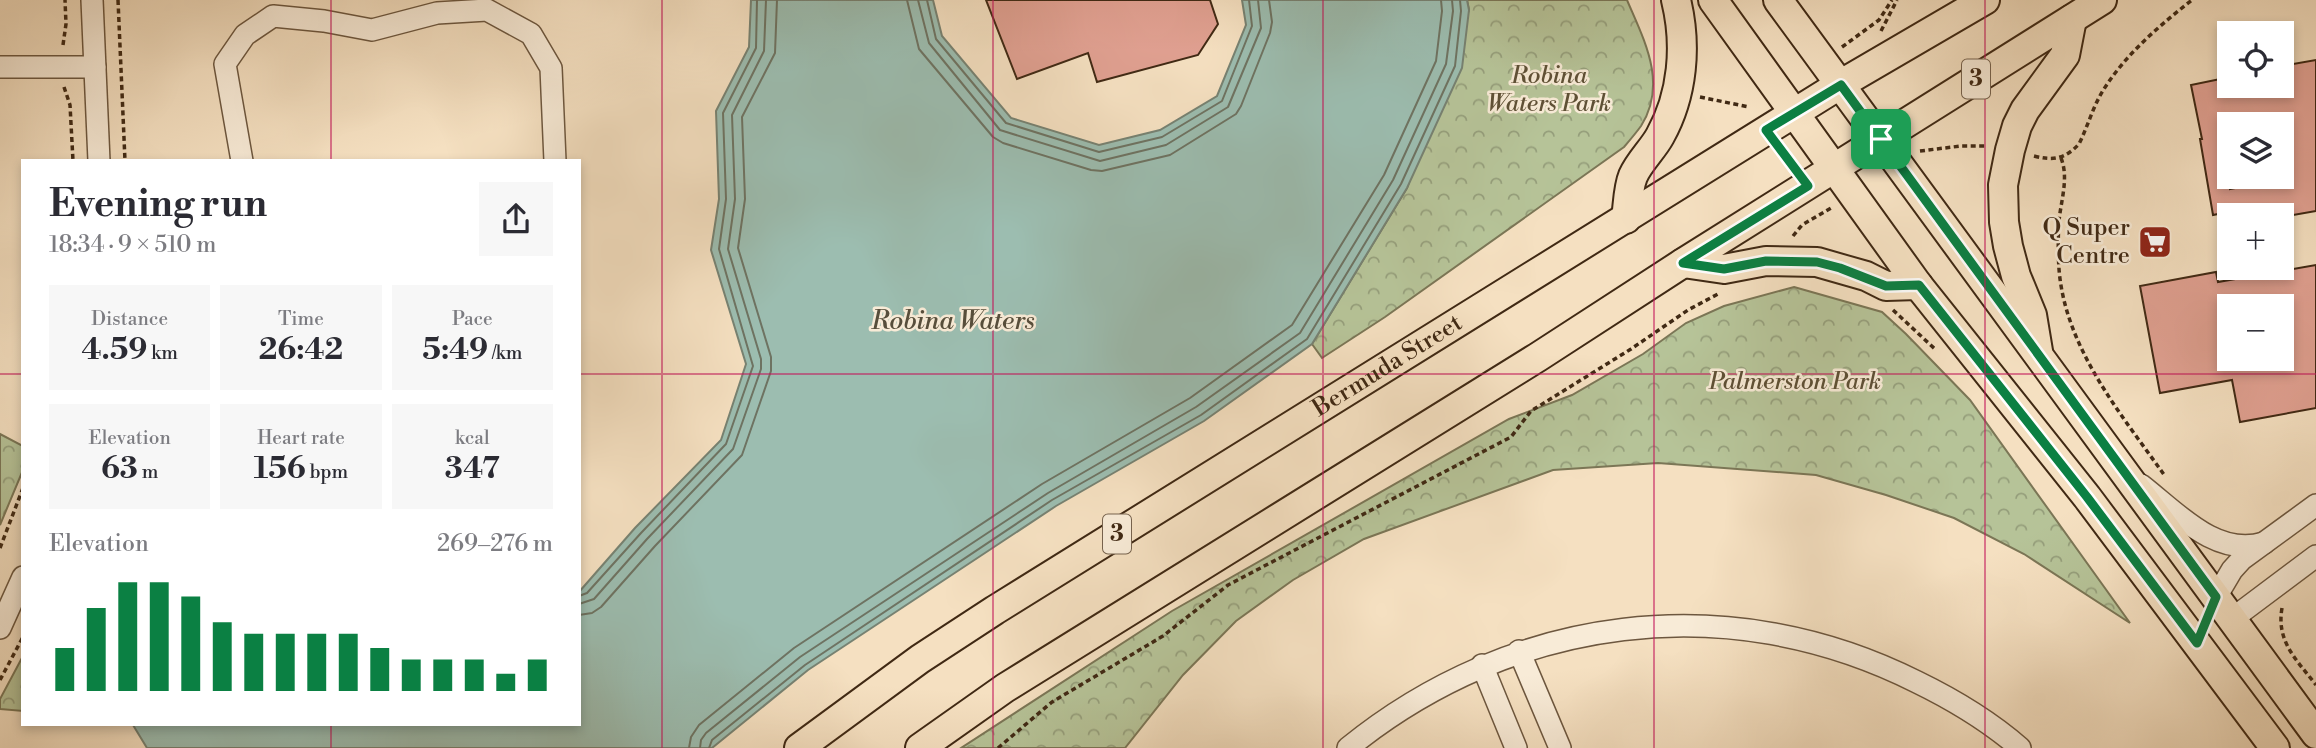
<!DOCTYPE html>
<meta charset="utf-8">
<style>
:root{--surface:#fff;--page:#f7f7f7;--text:#2b2b33;--muted:#7c7c81;--accent:#0b8043}
body{margin:0;font-family:"Libre Bodoni",serif;background:var(--page);color:var(--text);height:100vh;display:flex;flex-direction:column;font-size:26px;white-space:nowrap}
*{box-sizing:border-box;margin:0}
p{font-size:23px;color:var(--muted)}
.icon{flex:none;width:38px;height:38px;fill:none;stroke:currentColor;stroke-width:2;stroke-linecap:round;stroke-linejoin:round}
.map{position:relative;flex:1;overflow:hidden}
.drawer{position:absolute;left:21px;top:159px;width:560px;height:567px;display:flex;flex-direction:column;background:var(--surface);border-radius:0px;box-shadow:0 4px 10px #0003}
.drawer>*{flex:none}
.tools{position:absolute;left:2217px;top:21px;display:grid;gap:14px}
.tools a{display:grid;place-items:center;width:77px;height:77px;border-radius:0px;background:var(--surface);box-shadow:0 4px 10px #0003;font-size:35px}
.pin{position:absolute;display:grid;place-items:center;width:60px;height:60px;color:#fff;margin:-30px;border-radius:14px;box-shadow:0 4px 10px #0006}
.round{display:grid;place-items:center;flex:none;width:74px;height:74px;border-radius:0px;background:var(--page)}
.headline{display:flex;align-items:center;justify-content:space-between;height:119px;padding:0 28px}
h1{font-size:38px;font-weight:700;line-height:52px}
.metrics{display:grid;grid-template-columns:repeat(3,1fr);gap:10px;height:119px;padding:7px 28px}
.metrics div{display:grid;align-content:center;border-radius:0px;background:var(--page);text-align:center}
.metrics b{font-size:30px;font-weight:700}
.metrics small{font-size:19px;font-weight:400}
.metrics p{font-size:19px}
.chart{height:196px;padding:14px 28px}
.chart p{display:flex;justify-content:space-between}
.chart svg{width:100%;height:126px;margin-top:7px;stroke:var(--accent);stroke-width:6}
.map>svg:first-child{display:block}
.park{fill:url(#park-crowns);stroke:#7b7656;stroke-width:2}
.water{fill:#9cbdb0;stroke:#778272;stroke-width:2}
.lines{fill:none;stroke-linecap:round;stroke-linejoin:round}
.shore{stroke:#6e7362;stroke-width:2}
.building{fill:#e0a091;stroke:#402914;stroke-width:2;fill-rule:evenodd}
.minor-casing{stroke:#6d573f;stroke-width:24}
.major-casing{stroke:#402914;stroke-width:32}
.path{stroke:#402914;stroke-width:3.5;stroke-dasharray:5 3.5;stroke-linecap:butt}
.minor{stroke:#f8ebd7;stroke-width:21}
.major{stroke:#f5e0c1;stroke-width:28}
.route-casing{stroke:#fff;stroke-width:14}
.route{stroke:#0b8043;stroke-width:9}
.grid{fill:none;stroke:#c2185b;stroke-width:2;stroke-opacity:0.55}
.labels{text-anchor:middle;dominant-baseline:central;stroke-width:5;stroke-linejoin:round;paint-order:stroke}
.shield{fill:#f8ebd7;stroke:#77634e;stroke-width:2}
.shield-label{font-size:23px;font-weight:bold;fill:#402914}
.park-label{font-size:24px;font-style:italic;fill:#5e5035;stroke:#f8ebd7}
.poi-label{font-size:24px;fill:#402914;stroke:#f8ebd7;text-anchor:end}
.street-label{font-size:24px;fill:#402914;stroke:#f8ebd7}
.water-label{font-size:26px;font-style:italic;fill:#574e3b;stroke:#f8ebd7}
</style>
<div class="map">
<svg width="2316" height="748" viewBox="0 0 2316 748">
<defs>
<pattern id="park-crowns" width="20" height="18" patternUnits="userSpaceOnUse" patternTransform="scale(1.75)"><rect width="20" height="18" fill="#b6c398"/><path d="M2 6a3 3 0 1 1 6 0M12 15a3 3 0 1 1 6 0" fill="none" stroke="#959e7b"/></pattern>
</defs>
<rect width="100%" height="100%" fill="#f5e0c1"/>
<filter id="stains"><feTurbulence type="fractalNoise" baseFrequency=".00286" numOctaves="4"/><feColorMatrix values="0 0 0 0 .2 0 0 0 0 .09 0 0 0 0 .02 0 0 0 .5 -.17"/></filter>
<radialGradient id="worn" r=".72"><stop offset=".6" stop-color="#630" stop-opacity="0"/><stop offset="1" stop-color="#630" stop-opacity=".3"/></radialGradient>
<g class="park">
<path d="M1467,0h160c17,40 41,83 14,126 -5,7 -11,14 -17,21l-239,170 -63,41 -10,-14 95,-156 62,-178z"/>
<path d="M1794,287l88,25 24,22 64,66 160,223 -106,-69 -70,-36 -68,-23 -70,-20 -158,-12 -105,7 -189,69 -71,41 -57,41 -53,54 -58,73h-164l211,-137 337,-192 63,-24 71,-41 43,-31 38,-17z"/>
<path d="M0,434l23,12v24l-23,55z"/>
<path d="M23,656v55l-23,-2v-10z"/>
</g>
<path class="water" d="M751,0h182l9,36 69,82 88,27 61,-15 57,-34 29,-71 -4,-25h225l2,10 -7,58 -55,120 -95,156 -108,77 -148,85 -248,164 -96,78h-565l-14,-23 446,-1v-132l56,-64 86,-88 25,-76 -35,-114 8,-51 -3,-88 33,-64z"/>
<g class="lines">
<g class="shore">
<path d="M907,0l12,49 74,88 10,6 88,27 11,1 68,-16 66,-41 5,-8 29,-73 2,-11 -3,-22"/>
<path d="M918,0l11,43 71,87 100,31 66,-16 62,-38 33,-79 -3,-28"/>
<path d="M927,0l9,39 70,84 93,29 63,-15 60,-36 30,-75 -3,-26"/>
<path d="M579,596l8,-3 54,-60 85,-89 27,-78 -34,-117 7,-50 -3,-86 33,-65 1,-48"/>
<path d="M579,604l15,-5 53,-60 86,-90 28,-80v-10l-33,-110 7,-50 -3,-84 32,-64 2,-51"/>
<path d="M579,615l13,-2 9,-6 54,-61 87,-91 29,-84v-14l-33,-109 7,-49 -3,-82 33,-64 2,-53"/>
<path d="M689,748l2,-11 8,-12 95,-77 248,-164 148,-86 102,-73 92,-150 52,-114 6,-50 -1,-11"/>
<path d="M700,748l1,-8 5,-7 94,-76 248,-164 148,-86 104,-74 93,-153 53,-116 7,-53 -1,-11"/>
<path d="M709,748l3,-8 93,-75 247,-165 149,-85 106,-76 94,-155 54,-118 6,-55 -1,-11"/>
</g>
</g>
<g class="building">
<path d="M986,0h224l8,24 -20,31 -101,27 -9,-29 -71,26z"/>
<path d="M2316,60v151l-34,6v-2h-43l-1,-5 -25,5 -13,-76h2l-11,-54 39,-8v9h52v-20zM2230,124h52v55l-52,10z"/>
<path d="M2316,265v143l-76,14 -8,-42 -72,13 -20,-107 76,-14 2,10zM2230,306h52v53h-52z"/>
</g>
<g class="lines">
<defs>
<g id="minor">
<path d="M92,0l7,161"/>
<path d="M0,67h95"/>
<path d="M242,161l-17,-97 20,-29 28,-19 51,5 48,9 65,-17 50,-3 44,24 20,34 4,93"/>
<path d="M2141,485c35,27 75,73 123,58"/>
<path d="M2216,597l16,-27 10,-11 74,-54"/>
<path d="M2232,619l84,-63"/>
<path d="M0,628l23,-51"/>
<path d="M1519,651l41,97"/>
<path d="M1482,665l34,83"/>
<path d="M1348,748c164,-133 380,-161 569,-66 37,18 72,39 103,66"/>
</g>
<g id="major">
<path d="M1713,0l205,285 169,212 188,251"/>
<path d="M1778,0l538,734"/>
<path d="M1626,219c2,-14 2,-31 7,-43 6,-14 20,-27 27,-40 23,-41 27,-91 16,-136"/>
<path d="M1683,263l41,6 42,-8 51,1 49,14 20,10 32,-1"/>
<path d="M2038,351l-6,-36 -16,-39 -8,-30 -4,-24 -1,-37 7,-35 7,-24 8,-16 40,-55 7,-36"/>
<path id="s1" d="M799,748l121,-89 75,-49 846,-526 144,-84"/>
<path d="M920,748l85,-60 533,-331 145,-94 419,-263"/>
</g>
</defs>
<use href="#minor" class="minor-casing"/>
<use href="#major" class="major-casing"/>
<g class="path">
<path d="M118,0l7,161"/>
<path d="M1881,31l16,-31"/>
<path d="M63,45l3,-21 -1,-24"/>
<path d="M1842,47l37,-27 13,-20"/>
<path d="M64,87l6,18 3,56"/>
<path d="M1700,97l49,10"/>
<path d="M1782,151l12,16"/>
<path d="M1920,151l41,-5h24"/>
<path d="M2034,156c19,5 31,3 45,-12 9,-18 14,-38 25,-55 22,-35 55,-63 88,-89"/>
<path d="M2061,158c8,20 0,42 -2,63 -1,16 -1,33 0,48 6,79 62,145 106,207"/>
<path d="M1793,236l9,-11 29,-17"/>
<path d="M1893,310l43,40"/>
<path d="M0,548l23,-60"/>
<path d="M2282,608c-6,34 15,52 34,77"/>
<path d="M0,680l23,-43"/>
<path d="M998,748l54,-46 111,-66 65,-51 283,-148 20,-26 100,-62 57,-39 30,-16"/>
</g>
<use href="#minor" class="minor"/>
<use href="#major" class="major"/>
</g>
<g class="lines">
<defs>
<path id="route" d="M1841,85l375,512 -19,46 -110,-146 -168,-212 -33,1 -46,-18 -23,-6 -51,-1 -42,8 -41,-6 125,-77 -42,-56z"/>
</defs>
<use href="#route" class="route-casing"/>
<use href="#route" class="route"/>
</g>
<path class="grid" d="M331,0v161M662,0v748M993,0v748M1323,0v748M1654,0v748M1985,0v748M0,374h23M579,374h1737M331,724v24"/>
<defs>
<symbol id="supermarket-square" viewBox="-11 -11 22 22"><rect x="-9" y="-9" width="18" height="18" rx="4" fill="#8f2418" stroke="#f8ebd7"/><path d="M-6-5.5h2.5l.6 2H6L4.5 2H-2.5L-4.4-4H-6ZM-1.5 3.2a1.3 1.3 0 1 0 .1 0ZM3 3.2a1.3 1.3 0 1 0 .1 0Z" fill="#fff"/></symbol>
</defs>
<g fill-rule="evenodd">
<use href="#supermarket-square" x="2136" y="223" width="38" height="38"/>
</g>
<g class="labels">
<g class="shield">
<rect x="1962" y="59.5" width="28" height="39" rx="5"/>
<rect x="1103" y="514.5" width="28" height="39" rx="5"/>
</g>
<g class="shield-label">
<text x="1976" y="79">3</text>
<text x="1117" y="534">3</text>
</g>
<g class="park-label">
<text x="1549" y="76">Robina<tspan x="1549" dy="28">Waters Park</tspan></text>
<text x="1795" y="382">Palmerston Park</text>
</g>
<g class="poi-label">
<text x="2130" y="228">Q Super<tspan x="2130" dy="28">Centre</tspan></text>
</g>
<g class="street-label">
<text stroke="none"><textPath href="#s1" startOffset="702">Bermuda Street</textPath></text>
</g>
<g class="water-label">
<text x="953" y="321">Robina Waters</text>
</g>
</g>
<rect width="100%" height="100%" filter="url(#stains)"/>
<rect width="100%" height="100%" fill="url(#worn)"/>
</svg>
<div class="tools">
<a><svg class="icon" aria-label="locate" viewBox="0 0 24 24"><circle cx="12" cy="12" r="6"/><path d="M12 2v4M12 18v4M2 12h4M18 12h4"/></svg></a>
<a><svg class="icon" aria-label="layers" viewBox="0 0 24 24"><path d="M12 4l9 5-9 5-9-5zM3 14l9 5 9-5"/></svg></a>
<a>+</a>
<a>−</a>
</div>
<div class="pin" style="left:1881px;top:139px;background:#1e9e55"><svg class="icon" aria-label="arrive" viewBox="0 0 24 24"><path d="M6 21V4h12l-3 4 3 4H6"/></svg></div>
<section class="drawer">
<div class="headline"><div><h1>Evening run</h1><p>18:34 · 9 × 510 m</p></div><a class="round"><svg class="icon" aria-label="share" viewBox="0 0 24 24"><path d="M12 15V3M7 8l5-5 5 5M5 13v7h14v-7"/></svg></a></div>
<div class="metrics">
<div><p>Distance</p><b>4.59<small> km</small></b></div>
<div><p>Time</p><b>26:42</b></div>
<div><p>Pace</p><b>5:49<small> /km</small></b></div>
</div>
<div class="metrics">
<div><p>Elevation</p><b>63<small> m</small></b></div>
<div><p>Heart rate</p><b>156<small> bpm</small></b></div>
<div><p>kcal</p><b>347</b></div>
</div>
<div class="chart"><p><span>Elevation</span>269–276 m</p>
<svg viewBox="0 0 160 44" preserveAspectRatio="none"><path d="M5 44V29M15 44V15M25 44V6M35 44V6M45 44V11M55 44V20M65 44V24M75 44V24M85 44V24M95 44V24M105 44V29M115 44V33M125 44V33M135 44V33M145 44V38M155 44V33"/></svg>
</div>
</section>
</div>
